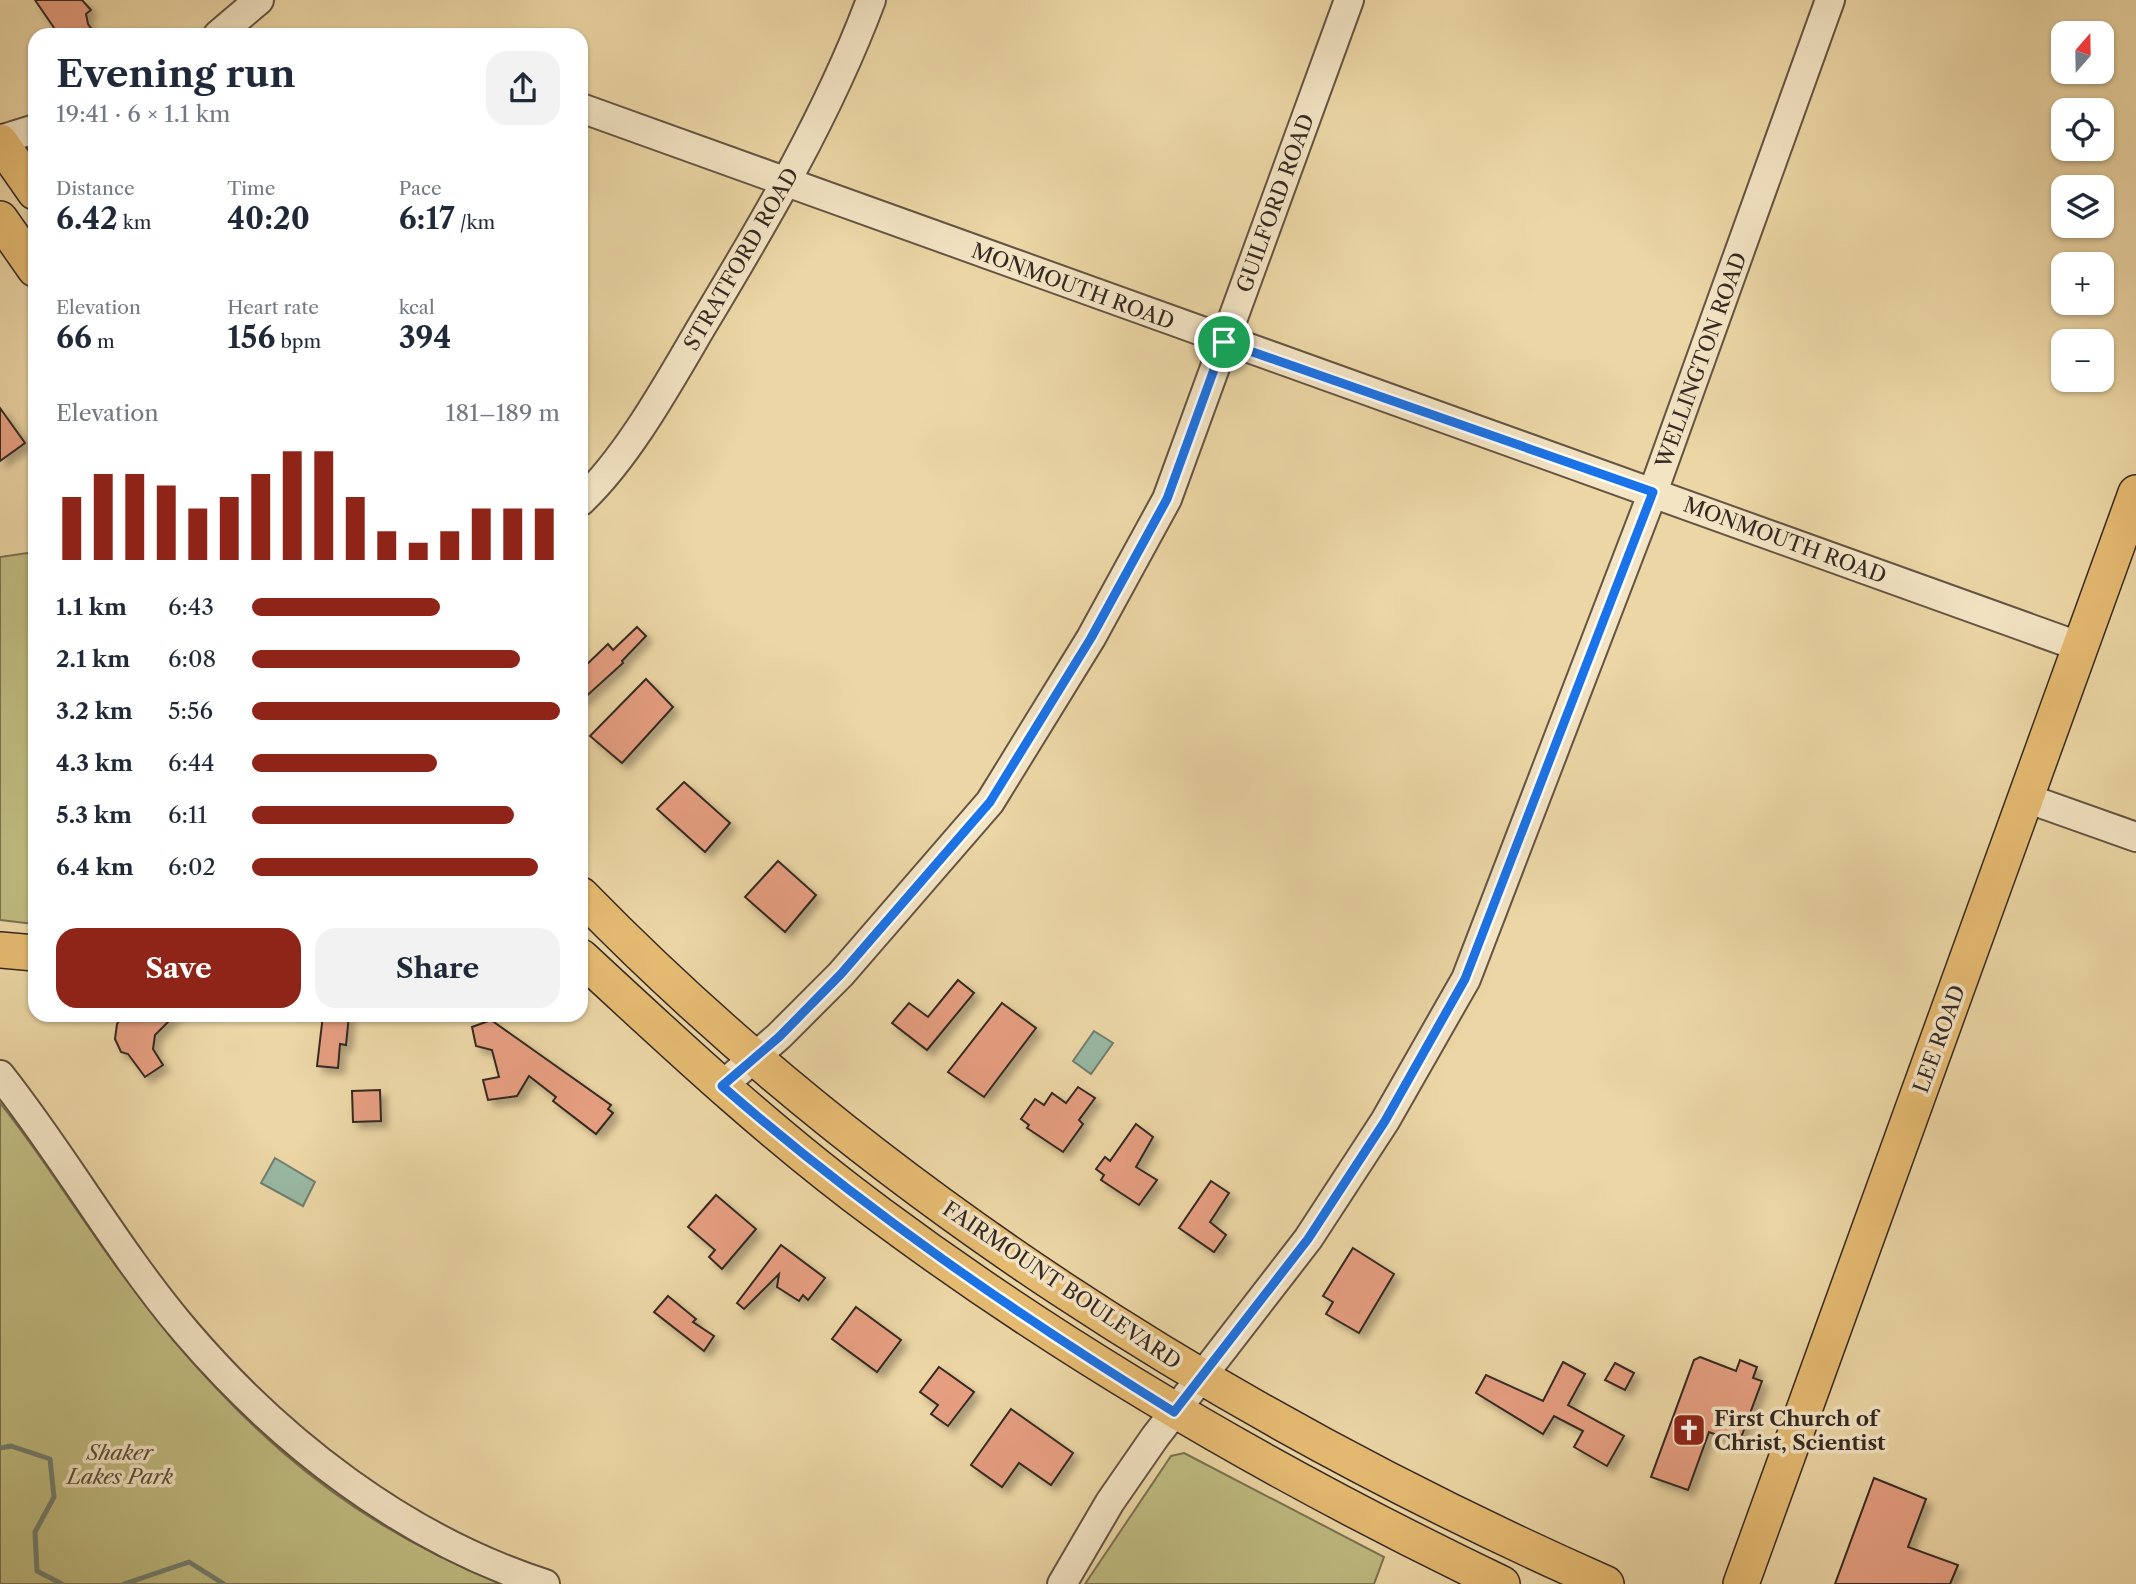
<!DOCTYPE html>
<meta charset="utf-8">
<style>
:root{--surface:#fff;--page:#f2f2f3;--text:#1f2937;--muted:#747a83;--accent:#8f2418}
body{margin:0;font-family:"Libre Caslon Text",serif;background:var(--page);color:var(--text);height:100vh;display:flex;flex-direction:column;font-size:26px;white-space:nowrap}
*{box-sizing:border-box;margin:0}
p{font-size:23px;color:var(--muted)}
.icon{flex:none;width:38px;height:38px;fill:none;stroke:currentColor;stroke-width:2;stroke-linecap:round;stroke-linejoin:round}
.map{position:relative;flex:1;overflow:hidden}
.side{position:absolute;left:28px;top:28px;width:560px;height:994px;display:flex;flex-direction:column;background:var(--surface);border-radius:21px;box-shadow:0 2px 5px #0004}
.side>*{flex:none}
.needle{width:46px;rotate:20deg}
.tools{position:absolute;left:2051px;top:21px;display:grid;gap:14px}
.tools a{display:grid;place-items:center;width:63px;height:63px;border-radius:14px;background:var(--surface);box-shadow:0 2px 5px #0004;font-size:35px}
.pin{position:absolute;display:grid;place-items:center;width:60px;height:60px;color:#fff;margin:-30px;border:4px solid #fff;border-radius:50%;box-shadow:0 2px 7px #0007}
.round{display:grid;place-items:center;flex:none;width:74px;height:74px;border-radius:21px;background:var(--page)}
.summary{display:flex;align-items:center;justify-content:space-between;height:119px;padding:0 28px}
h1{font-size:38px;font-weight:800;line-height:52px}
.metrics{display:grid;grid-template-columns:repeat(3,1fr);gap:10px;height:119px;padding:7px 28px}
.metrics div{display:grid;align-content:center}
.metrics b{font-size:30px;font-weight:800}
.metrics small{font-size:19px;font-weight:400}
.metrics p{font-size:19px}
.chart{height:196px;padding:14px 28px}
.chart p{display:flex;justify-content:space-between}
.chart svg{width:100%;height:126px;margin-top:7px;stroke:var(--accent);stroke-width:6}
.button{display:flex;gap:14px;margin-top:auto;padding:14px 28px}
.button a{flex:1;height:80px;border-radius:21px;background:var(--accent);color:#fff;font-size:28px;font-weight:800;line-height:80px;text-align:center}
.button a+a{background:var(--page);color:var(--text)}
ul{padding:0 28px;list-style:none;font-size:23px}
li{display:grid;grid-template-columns:112px 84px 1fr;align-items:center;height:52px}
li i{height:18px;border-radius:9px;background:var(--accent)}
.map>svg:first-child{display:block}
.green{fill:#bfbc81;stroke:#7a7252;stroke-width:2}
.water{fill:#99b9a4;stroke:#717f70;stroke-width:2}
.lines{fill:none;stroke-linecap:round;stroke-linejoin:round}
.stream{stroke:#717f70;stroke-width:5}
.building{fill:#e59e80;stroke:#352922;stroke-width:2;filter:url(#shadow)}
.minor-casing{stroke:#635443;stroke-width:32}
.major-casing{stroke:#352922;stroke-width:38}
.minor{stroke:#f3e4c4;stroke-width:28}
.major{stroke:#e6bb72;stroke-width:35}
.route-casing{stroke:#fff;stroke-width:14}
.route{stroke:#1a73e8;stroke-width:9}
.labels{text-anchor:middle;dominant-baseline:central;stroke-width:7;stroke-linejoin:round;paint-order:stroke}
.street-label{font-size:21px;fill:#352922;stroke:#f3e4c4}
.poi-label{font-size:21px;font-weight:bold;fill:#352922;stroke:#f3e4c4;text-anchor:start}
.park-label{font-size:21px;font-style:italic;fill:#584e3a;stroke:#f3e4c4}
</style>
<div class="map">
<svg width="2136" height="1584" viewBox="0 0 2136 1584">
<defs>
<filter id="shadow"><feDropShadow dx="6" dy="6" stdDeviation="3.5" flood-color="#0004"/></filter>
</defs>
<rect width="100%" height="100%" fill="#ecd6a5"/>
<filter id="stains"><feTurbulence type="fractalNoise" baseFrequency=".00286" numOctaves="4"/><feColorMatrix values="0 0 0 0 .2 0 0 0 0 .09 0 0 0 0 .02 0 0 0 .5 -.17"/></filter>
<radialGradient id="worn" r=".72"><stop offset=".6" stop-color="#630" stop-opacity="0"/><stop offset="1" stop-color="#630" stop-opacity=".3"/></radialGradient>
<g class="green">
<path d="M35,552v370l-1,2 -34,-4v-363z"/>
<path d="M0,1103c40,50 73,104 111,156 106,147 220,259 392,325h-503z"/>
<path d="M1184,1453l200,104 -10,27h-289l86,-128z"/>
</g>
<g class="water">
<path d="M1094,1031l19,12 -22,31 -18,-13z"/>
<path d="M275,1158l40,24 -12,24 -42,-23z"/>
</g>
<g class="lines">
<g class="stream">
<path d="M0,1448l11,-2 39,13 4,38 -19,35 2,39 25,13"/>
<path d="M124,1584l65,-22 35,22"/>
</g>
</g>
<g class="building">
<path d="M35,0h47l9,10 -5,4 2,10 8,11h-37z"/>
<path d="M0,408l25,35 -25,18z"/>
<path d="M637,627l9,9 -24,25 1,2 -42,38v-31l27,-26 5,6z"/>
<path d="M646,679l27,28 -51,56 -32,-27z"/>
<path d="M684,782l46,41 -25,29 -48,-43z"/>
<path d="M778,861l38,34 -31,37 -40,-35z"/>
<path d="M958,980l16,13 -47,57 -35,-27 17,-20 19,14z"/>
<path d="M1002,1003l34,25 -52,69 -36,-25z"/>
<path d="M123,1015h52l-20,20 -2,14 10,16 -18,12 -17,-23 -7,-2 -6,-13 2,-15z"/>
<path d="M323,1015h26l-3,30 -6,-1 -2,24 -21,-2z"/>
<path d="M491,1020l120,85 -3,4 5,4 -17,21 -43,-33 3,-4 -27,-21 -12,20 -29,4 -5,-20 16,-3 -7,-27 -16,-4 -4,-19z"/>
<path d="M1078,1087l17,11 -16,22 4,4 -20,28 -36,-24 2,-3 -8,-6 14,-20 9,6 8,-12 14,10z"/>
<path d="M380,1090l1,31 -28,1 -1,-31z"/>
<path d="M1136,1124l17,13 -17,30 21,13 -18,25 -38,-25 3,-5 -8,-6 9,-12 5,4z"/>
<path d="M1211,1181l18,12 -19,29 16,13 -12,17 -35,-24z"/>
<path d="M716,1195l40,34 -34,40 -13,-12 6,-7 -27,-23z"/>
<path d="M781,1245l44,33 -17,22 -5,-5 -4,6 -22,-14 2,-13 -35,35 -7,-6z"/>
<path d="M1353,1248l41,26 -35,59 -33,-19 7,-12 -10,-6z"/>
<path d="M668,1296l28,23 -3,3 21,14 -10,15 -50,-39z"/>
<path d="M856,1307l45,33 -24,32 -45,-33z"/>
<path d="M1700,1357l36,14 4,-11 17,7 -4,11 9,3 -23,62 -30,-11 -21,58 -37,-13 43,-117z"/>
<path d="M1563,1362l22,12 -17,31 56,31 -17,30 -33,-19 9,-16 -29,-15 -11,18 -67,-41 10,-18 57,26z"/>
<path d="M1615,1363l19,10 -9,17 -20,-10z"/>
<path d="M939,1367l35,25 -26,34 -17,-12 7,-9 -18,-13z"/>
<path d="M1011,1409l62,44 -22,32 -32,-22 -17,24 -31,-22z"/>
<path d="M1874,1478l52,21 -18,48 50,18 -8,19h-115z"/>
</g>
<g class="lines">
<defs>
<g id="minor">
<path d="M218,35l41,-35"/>
<path d="M581,108l1500,539"/>
<path d="M0,140l35,-11"/>
<path d="M581,501c47,-44 88,-119 121,-175 63,-105 126,-211 169,-326"/>
<path d="M2026,798l110,39"/>
<path d="M0,1075c65,82 117,176 186,257 94,110 219,207 359,252"/>
<path d="M722,1086l57,-50 62,-62 149,-172 101,-164 76,-139 182,-499"/>
<path d="M1062,1584l48,-82 45,-65 153,-198 77,-118 81,-142 187,-487 177,-492"/>
</g>
<g id="major">
<path d="M0,142l35,50"/>
<path d="M0,219l35,50"/>
<path d="M581,895c290,297 647,522 1025,689"/>
<path d="M0,950l35,3"/>
<path d="M581,957c96,89 192,179 298,257 195,145 404,265 623,370"/>
<path d="M1741,1584l395,-1091"/>
</g>
</defs>
<use href="#minor" class="minor-casing"/>
<use href="#major" class="major-casing"/>
<use href="#minor" class="minor"/>
<use href="#major" class="major"/>
</g>
<g class="lines">
<defs>
<path id="route" d="M1224,342l429,150 -188,487 -80,142 -77,118 -134,173c-158,-98 -311,-203 -452,-326l57,-49 62,-63 149,-172 101,-164 76,-139z"/>
</defs>
<use href="#route" class="route-casing"/>
<use href="#route" class="route"/>
</g>
<defs>
<symbol id="church-square" viewBox="-11 -11 22 22"><rect x="-9" y="-9" width="18" height="18" rx="4" fill="#8f2418" stroke="#f3e4c4"/><path d="M-1.2-6h2.4v3.5h3.3v2.4h-3.3V6h-2.4V-.1h-3.3v-2.4h3.3Z" fill="#fff"/></symbol>
</defs>
<g fill-rule="evenodd">
<use href="#church-square" x="1670" y="1411" width="38" height="38"/>
</g>
<g class="labels">
<g class="street-label">
<text transform="translate(1275 203) rotate(-70)">GUILFORD ROAD</text>
<text transform="translate(741 259) rotate(-60)">STRATFORD ROAD</text>
<text transform="translate(1073 286) rotate(20)">MONMOUTH ROAD</text>
<text transform="translate(1701 360) rotate(-70)">WELLINGTON ROAD</text>
<text transform="translate(1785 540) rotate(20)">MONMOUTH ROAD</text>
<text transform="translate(1939 1039) rotate(-70)">LEE ROAD</text>
<text transform="translate(1062 1285) rotate(34)">FAIRMOUNT BOULEVARD</text>
</g>
<g class="poi-label">
<text x="1714" y="1418">First Church of<tspan x="1714" dy="24">Christ, Scientist</tspan></text>
</g>
<g class="park-label">
<text x="120" y="1452">Shaker<tspan x="120" dy="24">Lakes Park</tspan></text>
</g>
</g>
<rect width="100%" height="100%" filter="url(#stains)"/>
<rect width="100%" height="100%" fill="url(#worn)"/>
</svg>
<div class="tools">
<a><svg class="needle" viewBox="-14 -14 28 28"><path d="M0-13l5 13h-10z" fill="#e53935"/><path d="M0 13l5-13h-10z" fill="#747a83"/></svg></a>
<a><svg class="icon" aria-label="locate" viewBox="0 0 24 24"><circle cx="12" cy="12" r="6"/><path d="M12 2v4M12 18v4M2 12h4M18 12h4"/></svg></a>
<a><svg class="icon" aria-label="layers" viewBox="0 0 24 24"><path d="M12 4l9 5-9 5-9-5zM3 14l9 5 9-5"/></svg></a>
<a>+</a>
<a>−</a>
</div>
<div class="pin" style="left:1224px;top:342px;background:#1e9e55"><svg class="icon" aria-label="arrive" viewBox="0 0 24 24"><path d="M6 21V4h12l-3 4 3 4H6"/></svg></div>
<section class="side">
<div class="summary"><div><h1>Evening run</h1><p>19:41 · 6 × 1.1 km</p></div><a class="round"><svg class="icon" aria-label="share" viewBox="0 0 24 24"><path d="M12 15V3M7 8l5-5 5 5M5 13v7h14v-7"/></svg></a></div>
<div class="metrics">
<div><p>Distance</p><b>6.42<small> km</small></b></div>
<div><p>Time</p><b>40:20</b></div>
<div><p>Pace</p><b>6:17<small> /km</small></b></div>
</div>
<div class="metrics">
<div><p>Elevation</p><b>66<small> m</small></b></div>
<div><p>Heart rate</p><b>156<small> bpm</small></b></div>
<div><p>kcal</p><b>394</b></div>
</div>
<div class="chart"><p><span>Elevation</span>181–189 m</p>
<svg viewBox="0 0 160 44" preserveAspectRatio="none"><path d="M5 44V22M15 44V14M25 44V14M35 44V18M45 44V26M55 44V22M65 44V14M75 44V6M85 44V6M95 44V22M105 44V34M115 44V38M125 44V34M135 44V26M145 44V26M155 44V26"/></svg>
</div>
<ul>
<li><b>1.1 km</b>6:43<i style="width:61%"></i></li>
<li><b>2.1 km</b>6:08<i style="width:87%"></i></li>
<li><b>3.2 km</b>5:56<i style="width:100%"></i></li>
<li><b>4.3 km</b>6:44<i style="width:60%"></i></li>
<li><b>5.3 km</b>6:11<i style="width:85%"></i></li>
<li><b>6.4 km</b>6:02<i style="width:93%"></i></li>
</ul>
<div class="button"><a>Save</a><a>Share</a></div>
</section>
</div>
